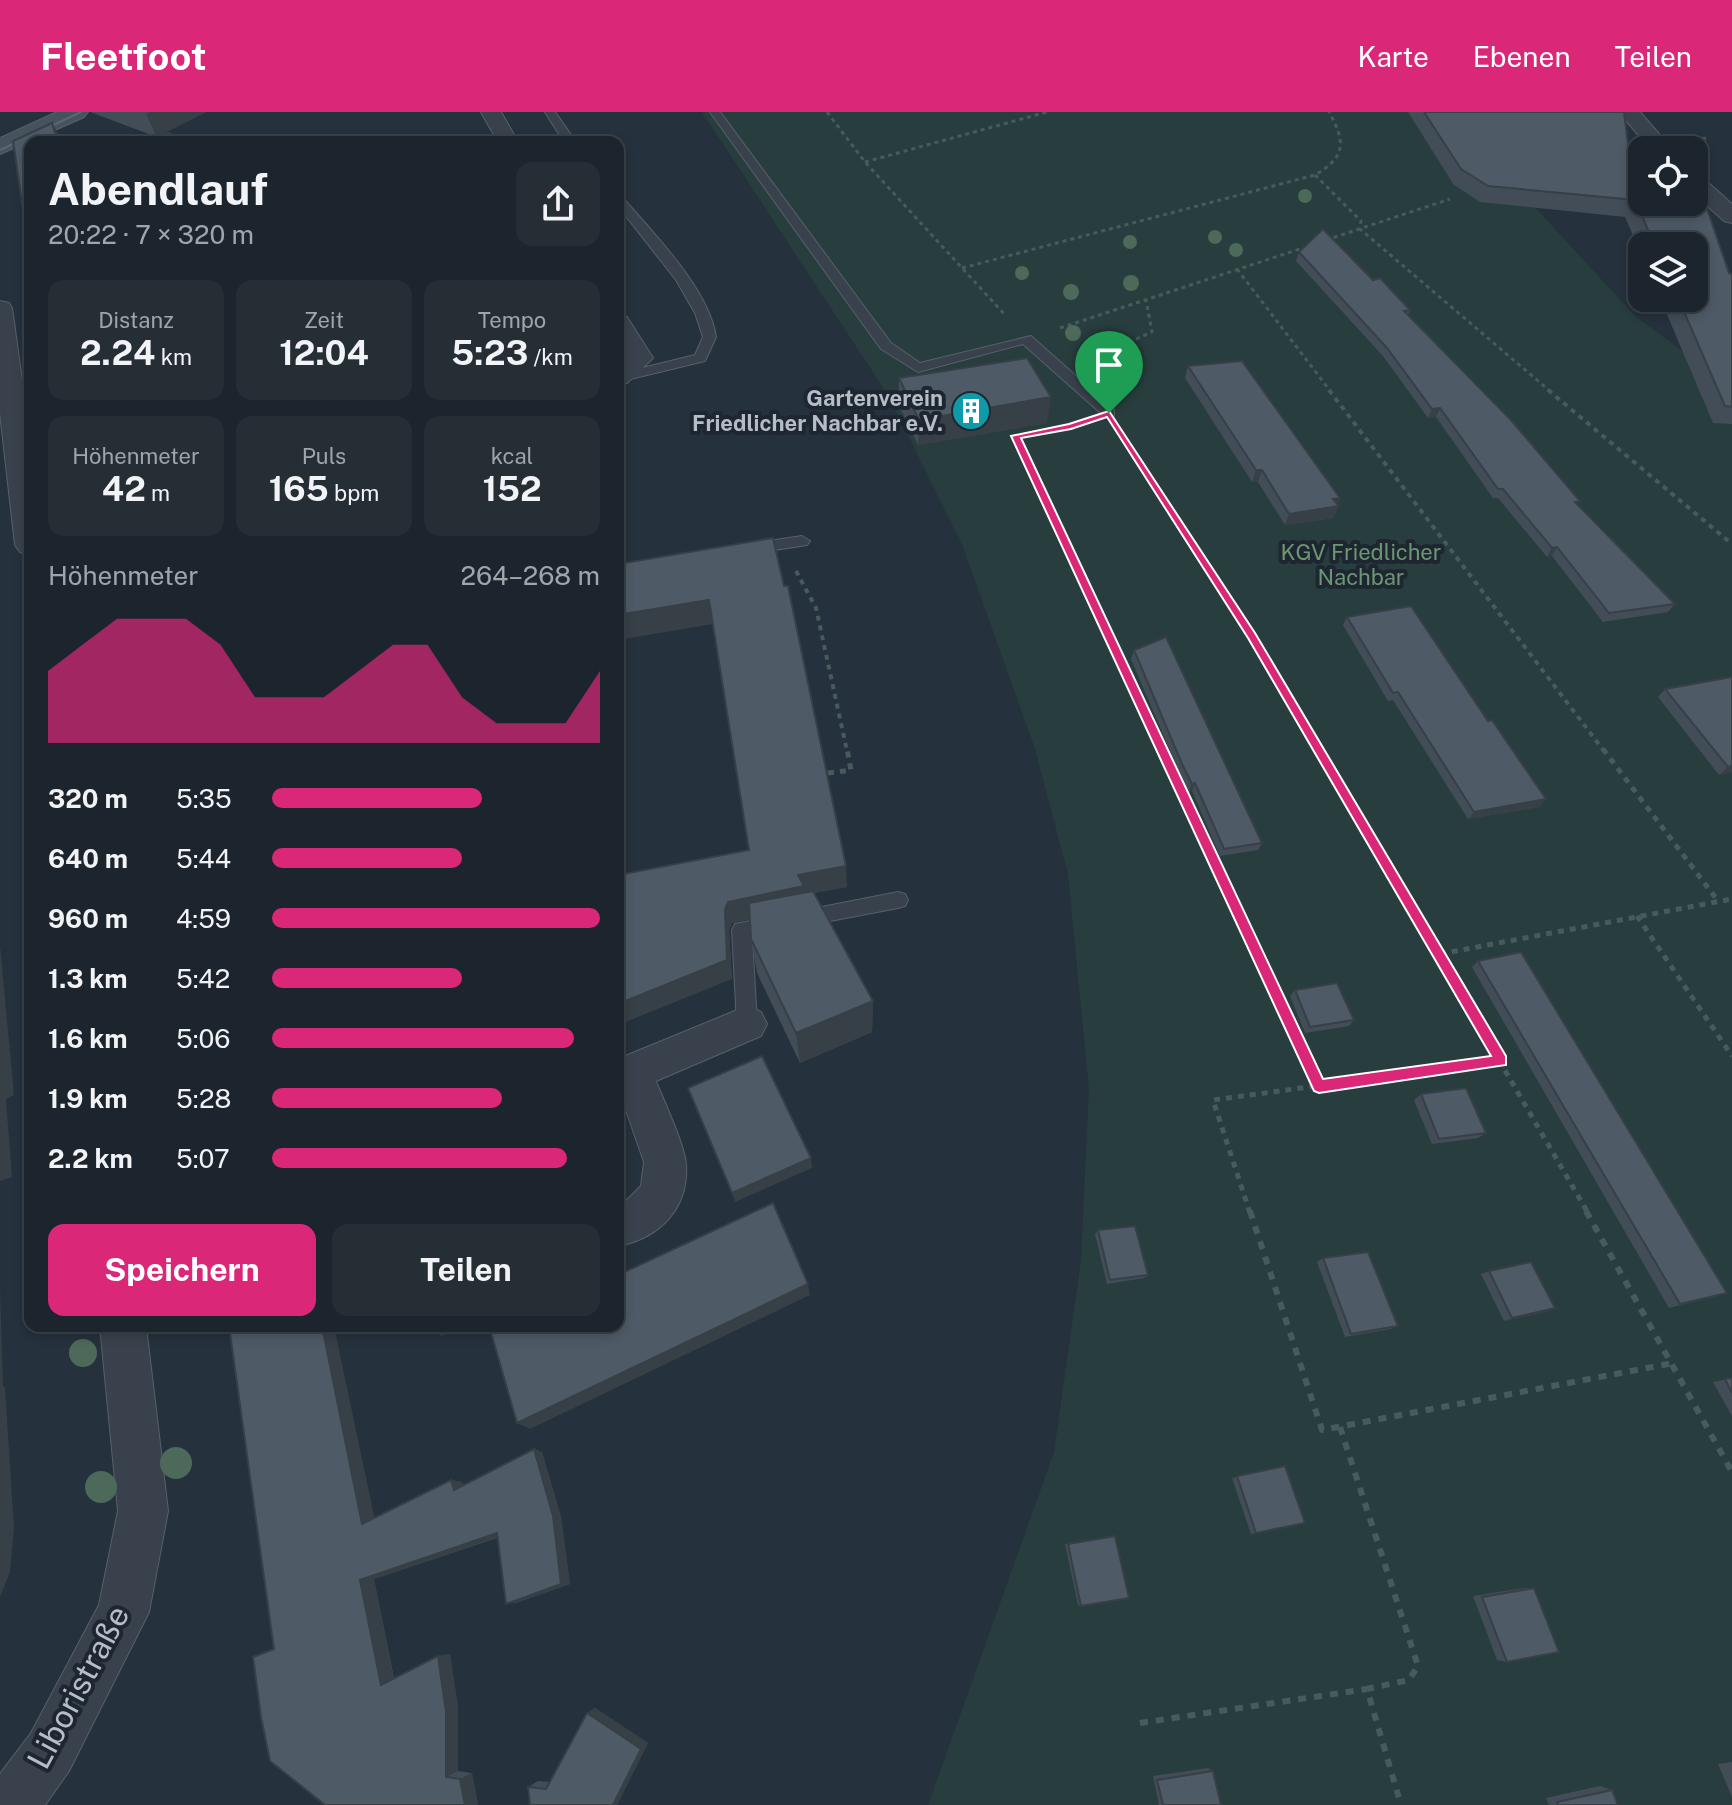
<!DOCTYPE html>
<html lang="de">
<meta charset="utf-8">
<style>
:root{--surface:#1c252d;--page:#252d35;--text:#f1f3f6;--muted:#a0a5aa;--line:#3a4249;--accent:#db2777}
body{margin:0;font-family:"Public Sans",sans-serif;background:var(--page);color:var(--text);height:100vh;display:flex;flex-direction:column;font-size:30px;white-space:nowrap}
*{box-sizing:border-box;margin:0}
p{font-size:26px;color:var(--muted)}
.icon{flex:none;width:44px;height:44px;fill:none;stroke:currentColor;stroke-width:2;stroke-linecap:round;stroke-linejoin:round}
.map{position:relative;flex:1;overflow:hidden}
.side{position:absolute;left:24px;top:24px;width:600px;height:1196px;display:flex;flex-direction:column;background:var(--surface);border-radius:16px;box-shadow:0 4px 12px #0003,0 0 0 2px var(--line)}
.side>*{flex:none}
.fabs{position:absolute;left:1628px;top:24px;display:grid;gap:16px}
.fabs a{display:grid;place-items:center;width:80px;height:80px;border-radius:16px;background:var(--surface);box-shadow:0 4px 12px #0003,0 0 0 2px var(--line);font-size:40px}
.pin{position:absolute;display:grid;place-items:center;width:68px;height:68px;color:#fff;margin:-82px -34px;border-radius:50% 50% 50% 0;rotate:-45deg;box-shadow:0 0 8px #0007}
.pin .icon{rotate:45deg}
.round{display:grid;place-items:center;flex:none;width:84px;height:84px;border-radius:16px;background:var(--page)}
.head{display:flex;align-items:center;justify-content:space-between;height:136px;padding:0 24px}
h1{font-size:44px;font-weight:700;line-height:60px}
.stats{display:grid;grid-template-columns:repeat(3,1fr);gap:12px;height:136px;padding:8px 24px}
.stats div{display:grid;align-content:center;border-radius:16px;background:var(--page);text-align:center}
.stats b{font-size:34px;font-weight:700}
.stats small{font-size:22px;font-weight:400}
.stats p{font-size:22px}
.chart{height:224px;padding:16px 24px}
.chart p{display:flex;justify-content:space-between}
.chart svg{width:100%;height:144px;margin-top:8px;fill:var(--accent);opacity:.7}
.action{display:flex;gap:16px;margin-top:auto;padding:16px 24px}
.action a{flex:1;height:92px;border-radius:16px;background:var(--accent);color:#fff;font-size:32px;font-weight:700;line-height:92px;text-align:center}
.action a+a{background:var(--page);color:var(--text)}
ul{padding:0 24px;list-style:none;font-size:26px}
li{display:grid;grid-template-columns:128px 96px 1fr;align-items:center;height:60px}
li i{height:20px;border-radius:10px;background:var(--accent)}
header{display:flex;align-items:center;gap:48px;box-sizing:border-box;height:112px;padding:0 40px;background:var(--accent);color:#fff}
header strong{font-size:38px}
nav{display:flex;gap:44px;margin-inline-start:auto;font-size:28px}
.map>svg:first-child{display:block}
.green{fill:#283e3e}
.lines{fill:none;stroke-linecap:round;stroke-linejoin:round}
.lane-casing{stroke:#57606a;stroke-width:2}
.street-casing{stroke:#57606a;stroke-width:2}
.secondary-casing{stroke:#57606a;stroke-width:2}
.path-far3{stroke:#475b5c;stroke-width:3;stroke-dasharray:4 4;stroke-linecap:butt}
.path-far2{stroke:#475b5c;stroke-width:4;stroke-dasharray:5 5;stroke-linecap:butt}
.path-far1{stroke:#475b5c;stroke-width:5;stroke-dasharray:6 6;stroke-linecap:butt}
.path{stroke:#475b5c;stroke-width:6;stroke-dasharray:8 8;stroke-linecap:butt}
.lane{fill:#39424c;fill-rule:evenodd}
.street{fill:#39424c;fill-rule:evenodd}
.secondary{fill:#47525f;fill-rule:evenodd}
.tram{stroke:#5b6773;stroke-width:2}
.tree{fill:#4d695a}
.wall{fill:#434d58}
.shaded-wall{fill:#373f47}
.building{fill:#4e5a66;stroke:#373f47;stroke-width:2}
.route{fill:#db2777;stroke:#fff;stroke-width:2;fill-rule:evenodd}
.labels{text-anchor:middle;dominant-baseline:central;stroke-width:8;stroke-linejoin:round;paint-order:stroke}
.far-poi-label{font-size:22px;font-weight:bold;fill:#b5bdc7;stroke:#1e2731;text-anchor:end}
.far-park-label{font-size:22px;fill:#6d9773;stroke:#1e2731}
.near-street-label{font-size:32px;fill:#b5bdc7;stroke:#1e2731}
</style>
<header>
<strong>Fleetfoot</strong>
<nav><a>Karte</a><a>Ebenen</a><a>Teilen</a></nav>
</header>
<div class="map">
<svg width="1732" height="1693" viewBox="0 0 1732 1693">
<rect width="100%" height="100%" fill="#25313c"/>
<path class="green" d="M702,0h739l64,63 131,142 96,70v1418h-804l126,-353 27,-191 8,-172 -21,-215 -33,-125 -73,-205 -74,-149z"/>
<g class="lines">
<defs>
<g id="lane">
<path d="M545,0h10l21,30h-12z"/>
<path d="M710,0h10l171,231 29,20 111,-27 83,74v6h-10l-81,-72 -105,28 -37,-23z"/>
<path d="M618,83l4,2c31,36 87,92 94,140l-11,24 -87,21v-8l77,-19 8,-18 -8,-24 -19,-33 -58,-74z"/>
<path d="M802,424l8,5 -3,4 -59,9 -8,-5 8,-5z"/>
<path d="M898,780l7,2 3,6 -3,6 -7,2 -146,28 5,88 -3,7 -7,2 -7,-2 -3,-7 -5,-94 3,-6z"/>
</g>
<g id="street">
<path d="M481,0h20l17,30h-20z"/>
<path d="M1619,0h21l33,38h-22z"/>
<path d="M1694,63l8,2 30,27v19l-8,-2 -30,-27z"/>
<path d="M0,189l9,2 3,5 18,130v117l-10,-3 -5,-7 -15,-132z"/>
<path d="M618,203l9,2 26,41 -26,25 -9,3v-22l8,-7 -8,-14z"/>
<path d="M747,894l14,6 6,12 -6,12 -105,45c8,21 28,62 30,83 3,44 -26,74 -68,82v-44l8,-1 15,-15 3,-24 -23,-66 -3,1v-38z"/>
<path d="M100,1214h46l22,185 -19,101 -80,159 -24,34h-45v-31l31,-41 68,-128 19,-94z"/>
</g>
<path id="secondary" d="M57,0h31l-4,5 -84,37v-16z"/>
</defs>
<use href="#lane" class="lane-casing"/>
<use href="#street" class="street-casing"/>
<use href="#secondary" class="secondary-casing"/>
<g class="path-far3">
<path d="M827,0l38,50 141,154"/>
<path d="M1694,27l14,-1"/>
<path d="M865,50l182,-50"/>
<path d="M1315,63l46,46 -1,8 191,163"/>
<path d="M1326,128l124,-41"/>
<path d="M962,156l353,-93c31,-18 31,-33 14,-63"/>
<path d="M1237,157l94,123"/>
<path d="M1060,216l249,-82"/>
<path d="M1136,227l16,-7 -6,-32"/>
</g>
<g class="path-far2">
<path d="M1329,278l275,361"/>
<path d="M1548,278l184,154"/>
<path d="M1075,313l-59,11 147,315"/>
<path d="M1123,323l196,316"/>
<path d="M796,459l20,37 31,143"/>
</g>
<g class="path-far1">
<path d="M1162,637l157,337"/>
<path d="M1318,637l270,464"/>
<path d="M1603,637l115,152"/>
<path d="M828,661l23,-3 -4,-21"/>
<path d="M1637,804l95,140"/>
<path d="M1440,842l292,-55"/>
<path d="M1250,1101l-37,-113 288,-39"/>
</g>
<g class="path">
<path d="M1250,1099l72,219 351,-67"/>
<path d="M1586,1099l146,261"/>
<path d="M1340,1315l78,239 -9,14 -42,9 34,116"/>
<path d="M1140,1611l227,-34"/>
</g>
<use href="#lane" class="lane"/>
<use href="#street" class="street"/>
<use href="#secondary" class="secondary"/>
<path class="tram" d="M0,38l81,-38"/>
</g>
<g class="tree">
<circle cx="1305" cy="84" r="7"/>
<circle cx="1215" cy="125" r="7"/>
<circle cx="1130" cy="130" r="7"/>
<circle cx="1236" cy="138" r="7"/>
<circle cx="1022" cy="161" r="7"/>
<circle cx="1131" cy="171" r="8"/>
<circle cx="1071" cy="180" r="8"/>
<circle cx="1073" cy="221" r="8"/>
<circle cx="83" cy="1241" r="14"/>
<circle cx="176" cy="1351" r="16"/>
<circle cx="101" cy="1375" r="16"/>
</g>
<g class="wall">
<path d="M90,0h116l-44,22 8,-1 4,9h-51l31,-6z"/>
<path d="M1408,0h216l9,74 96,87 3,1v150l-19,-1 -53,-125h34v-52h-52v10l-17,-39 -145,-15 -26,-17z"/>
<path d="M1299,140l74,28 37,30 -2,5 170,190 97,99 -7,8 -65,10 -51,-66 -5,1 -49,-59h-5l-57,-81 -8,1 -45,-62 -87,-95z"/>
<path d="M1188,254l152,132 -3,6 2,2 -6,12 -48,7 -27,-43h-6l-67,-104z"/>
<path d="M899,266l148,45 -129,22 -20,-41z"/>
<path d="M773,426l74,349 -33,6 59,108 -1,31 -72,31 -43,-90 -6,-34 -1,-20 -18,4 -3,7 3,49 -110,-47 127,-82 -36,-226z"/>
<path d="M1347,505l141,104 58,78 -7,8 -71,12 -75,-119 -5,1 -45,-76z"/>
<path d="M1134,538l128,193 -4,7 -38,6 -28,-65 -4,1 -9,-20 -48,-113z"/>
<path d="M1665,577l67,83 -13,3 -61,-78z"/>
<path d="M1478,849l238,335 -47,12 -197,-341z"/>
<path d="M1295,878l59,30 -5,6 -44,7 -15,-37z"/>
<path d="M1421,982l65,39 -8,5 -46,6 -18,-44z"/>
<path d="M1098,1118l50,45 -4,3 -37,6 -12,-50z"/>
<path d="M1323,1146l75,68 -7,3 -46,8 -28,-75z"/>
<path d="M1489,1159l57,41 -42,9 -23,-47z"/>
<path d="M1732,1266v38l-19,-34z"/>
<path d="M534,1337l8,3 19,65 9,67 -54,19 -19,-65 -123,41 20,99 44,-22 12,-2 8,54v63l14,2 6,32h-153l-51,-156 100,-131 77,-38 11,2 1,4z"/>
<path d="M1285,1354l-29,67 -5,1 -19,-56z"/>
<path d="M1115,1424l-34,70 -3,-1 -13,-61z"/>
<path d="M1524,1476h10l-27,74 -10,-2 -24,-64z"/>
<path d="M595,1596l53,35 -31,62 -89,-18 10,-6 12,1 37,-69z"/>
<path d="M1732,1650v35l-14,-33z"/>
<path d="M1208,1656l5,3 8,34h-62l-6,-29z"/>
<path d="M1600,1674l12,4 6,15h-69l-3,-7z"/>
</g>
<g class="shaded-wall">
<path d="M150,0h56l-49,25 -11,-23z"/>
<path d="M52,11l11,19h-5z"/>
<path d="M1051,285l-4,26 -129,22 1,-25z"/>
<path d="M1440,296l-4,9 -8,1 4,-9z"/>
<path d="M1256,358h6l-4,12h-6z"/>
<path d="M1340,386l-4,9 3,-1 -6,12 -48,7 4,-11 44,-15z"/>
<path d="M1557,435l-5,9 -5,1 5,-9z"/>
<path d="M709,488l4,24 -95,16v-25z"/>
<path d="M1732,654v6l-13,3 9,-8z"/>
<path d="M1195,671l-3,8 -4,1 4,-8z"/>
<path d="M1546,687l-7,8 -71,12 6,-7z"/>
<path d="M846,754l1,21 -43,8 2,12 -74,16 -3,7 3,49 -114,46v-21l107,-94 3,-8 70,-27z"/>
<path d="M0,833l14,150 -8,4 6,78 -12,4z"/>
<path d="M873,889l-1,31 -72,31 -4,-30z"/>
<path d="M811,1046l1,10 -77,34 -3,-9z"/>
<path d="M808,1172l2,11 -280,134 -13,-6z"/>
<path d="M0,1173l3,102h2l9,141 -4,44 -10,25z"/>
<path d="M1555,1196l-9,4 -42,9 8,-3z"/>
<path d="M322,1214h12l42,199 -14,-1z"/>
<path d="M440,1214h25l-23,10 -11,-6z"/>
<path d="M534,1337l8,3 19,65 9,67 -54,19 -10,1z"/>
<path d="M451,1368l11,2 3,10 -11,-2z"/>
<path d="M497,1421l10,1 -133,45 20,102 -13,4 -21,-105z"/>
<path d="M450,1542l8,54v63l-12,6 -8,-121z"/>
<path d="M595,1596l53,35 -31,62h-4l-26,-92z"/>
<path d="M472,1661l6,32h-13l-5,-26z"/>
</g>
<g class="building">
<path d="M1424,0h200l9,74 9,1v15h52v-9l8,1 27,79 3,1v133l-7,-1 -47,-108h16v-52h-39l-20,-46 -147,-14 -27,-17z"/>
<path d="M52,11l6,19h-28v128l-3,1 -4,-61 -10,-69z"/>
<path d="M170,21l3,9h-50z"/>
<path d="M1323,117l50,51 7,-2 30,32 -6,1 106,108 70,82 -5,1 100,102 -66,9 -52,-66 -5,1 -49,-59h-5l-58,-81 -8,1 -45,-61 -88,-96z"/>
<path d="M1027,246l24,39 -132,23 -20,-42z"/>
<path d="M1242,249l98,137 -7,1 6,7 -50,8 -27,-44h-6l-68,-104z"/>
<path d="M773,426l11,48h4l58,280 -48,9 6,11 -76,16 -3,8 2,50 -109,44v-71l4,-1 -4,-25v-32l131,-25 -40,-250 -91,15v-51z"/>
<path d="M1411,494l77,115 4,-1 54,79 -72,13 -76,-120 -5,1 -46,-76z"/>
<path d="M1166,525l96,206 -38,6 -29,-66 -3,1 -10,-20 -48,-114z"/>
<path d="M1732,565v89l-4,1 -63,-78z"/>
<path d="M813,779l60,110 -77,32 -45,-94 -2,-36z"/>
<path d="M1521,840l206,341 -47,11 -202,-343z"/>
<path d="M1337,871l17,37 -44,7 -15,-37z"/>
<path d="M762,944l49,102 -79,35 -44,-105z"/>
<path d="M1466,976l20,45 -47,6 -18,-45z"/>
<path d="M773,1091l35,81 -291,139 -27,-94 7,-3h121v-51z"/>
<path d="M1135,1114l13,49 -38,5 -12,-50z"/>
<path d="M1368,1140l30,74 -47,8 -28,-76z"/>
<path d="M1531,1150l24,46 -43,10 -23,-47z"/>
<path d="M229,1214h93l40,198 89,-44 3,10 80,-41 19,67 8,68 -55,20 -9,-71 -137,47 21,105 57,-29 8,56v65l14,2 5,26h-140l-55,-44 -9,-44 -8,-60 21,-8z"/>
<path d="M430,1214h10l-9,4z"/>
<path d="M1732,1266v15l-7,-14z"/>
<path d="M1285,1354l20,57 -49,10 -19,-57z"/>
<path d="M1115,1424l14,62 -48,8 -13,-62z"/>
<path d="M1534,1476l25,64 -52,10 -25,-65z"/>
<path d="M587,1601l54,36 -28,56h-83l-2,-18 18,2z"/>
<path d="M1213,1659l8,34h-58l-6,-25z"/>
<path d="M1612,1678l6,15h-60l-1,-3z"/>
</g>
<path class="route" d="M1109,299l146,222 251,423v9l-187,28 -5,-2 -303,-655 58,-12zM1107,305l141,221 243,418 -168,23 -302,-641 50,-9z"/>
<defs>
<symbol id="building-disc" viewBox="-11 -11 22 22"><circle r="9.5" fill="#0f9aa8" stroke="#1e2731"/><path d="M-4-6H4V6H1V3H-1V6H-4ZM-2.5-4.3h1.7v1.8h-1.7ZM.8-4.3h1.7v1.8H.8ZM-2.5-1h1.7V.8h-1.7ZM.8-1h1.7V.8H.8Z" fill="#fff"/></symbol>
</defs>
<g fill-rule="evenodd">
<use href="#building-disc" x="949" y="277" width="44" height="44"/>
</g>
<g class="labels">
<g class="far-poi-label">
<text x="943" y="286">Gartenverein<tspan x="943" dy="25">Friedlicher Nachbar e.V.</tspan></text>
</g>
<g class="far-park-label">
<text x="1361" y="440">KGV Friedlicher<tspan x="1361" dy="25">Nachbar</tspan></text>
</g>
<g class="near-street-label">
<text transform="translate(78 1575) rotate(-62)">Liboristraße</text>
</g>
</g>
</svg>
<div class="fabs">
<a><svg class="icon" aria-label="locate" viewBox="0 0 24 24"><circle cx="12" cy="12" r="6"/><path d="M12 2v4M12 18v4M2 12h4M18 12h4"/></svg></a>
<a><svg class="icon" aria-label="layers" viewBox="0 0 24 24"><path d="M12 4l9 5-9 5-9-5zM3 14l9 5 9-5"/></svg></a>
</div>
<div class="pin" style="left:1109px;top:301px;background:#1e9e55"><svg class="icon" aria-label="arrive" viewBox="0 0 24 24"><path d="M6 21V4h12l-3 4 3 4H6"/></svg></div>
<section class="side">
<div class="head"><div><h1>Abendlauf</h1><p>20:22 · 7 × 320 m</p></div><a class="round"><svg class="icon" aria-label="share" viewBox="0 0 24 24"><path d="M12 15V3M7 8l5-5 5 5M5 13v7h14v-7"/></svg></a></div>
<div class="stats">
<div><p>Distanz</p><b>2.24<small> km</small></b></div>
<div><p>Zeit</p><b>12:04</b></div>
<div><p>Tempo</p><b>5:23<small> /km</small></b></div>
</div>
<div class="stats">
<div><p>Höhenmeter</p><b>42<small> m</small></b></div>
<div><p>Puls</p><b>165<small> bpm</small></b></div>
<div><p>kcal</p><b>152</b></div>
</div>
<div class="chart"><p><span>Höhenmeter</span>264–268 m</p>
<svg viewBox="0 0 160 44" preserveAspectRatio="none"><path d="M0 44V22L10 14L20 6L30 6L40 6L50 14L60 30L70 30L80 30L90 22L100 14L110 14L120 30L130 38L140 38L150 38L160 22V44z"/></svg>
</div>
<ul>
<li><b>320 m</b>5:35<i style="width:64%"></i></li>
<li><b>640 m</b>5:44<i style="width:58%"></i></li>
<li><b>960 m</b>4:59<i style="width:100%"></i></li>
<li><b>1.3 km</b>5:42<i style="width:58%"></i></li>
<li><b>1.6 km</b>5:06<i style="width:92%"></i></li>
<li><b>1.9 km</b>5:28<i style="width:70%"></i></li>
<li><b>2.2 km</b>5:07<i style="width:90%"></i></li>
</ul>
<div class="action"><a>Speichern</a><a>Teilen</a></div>
</section>
</div>
